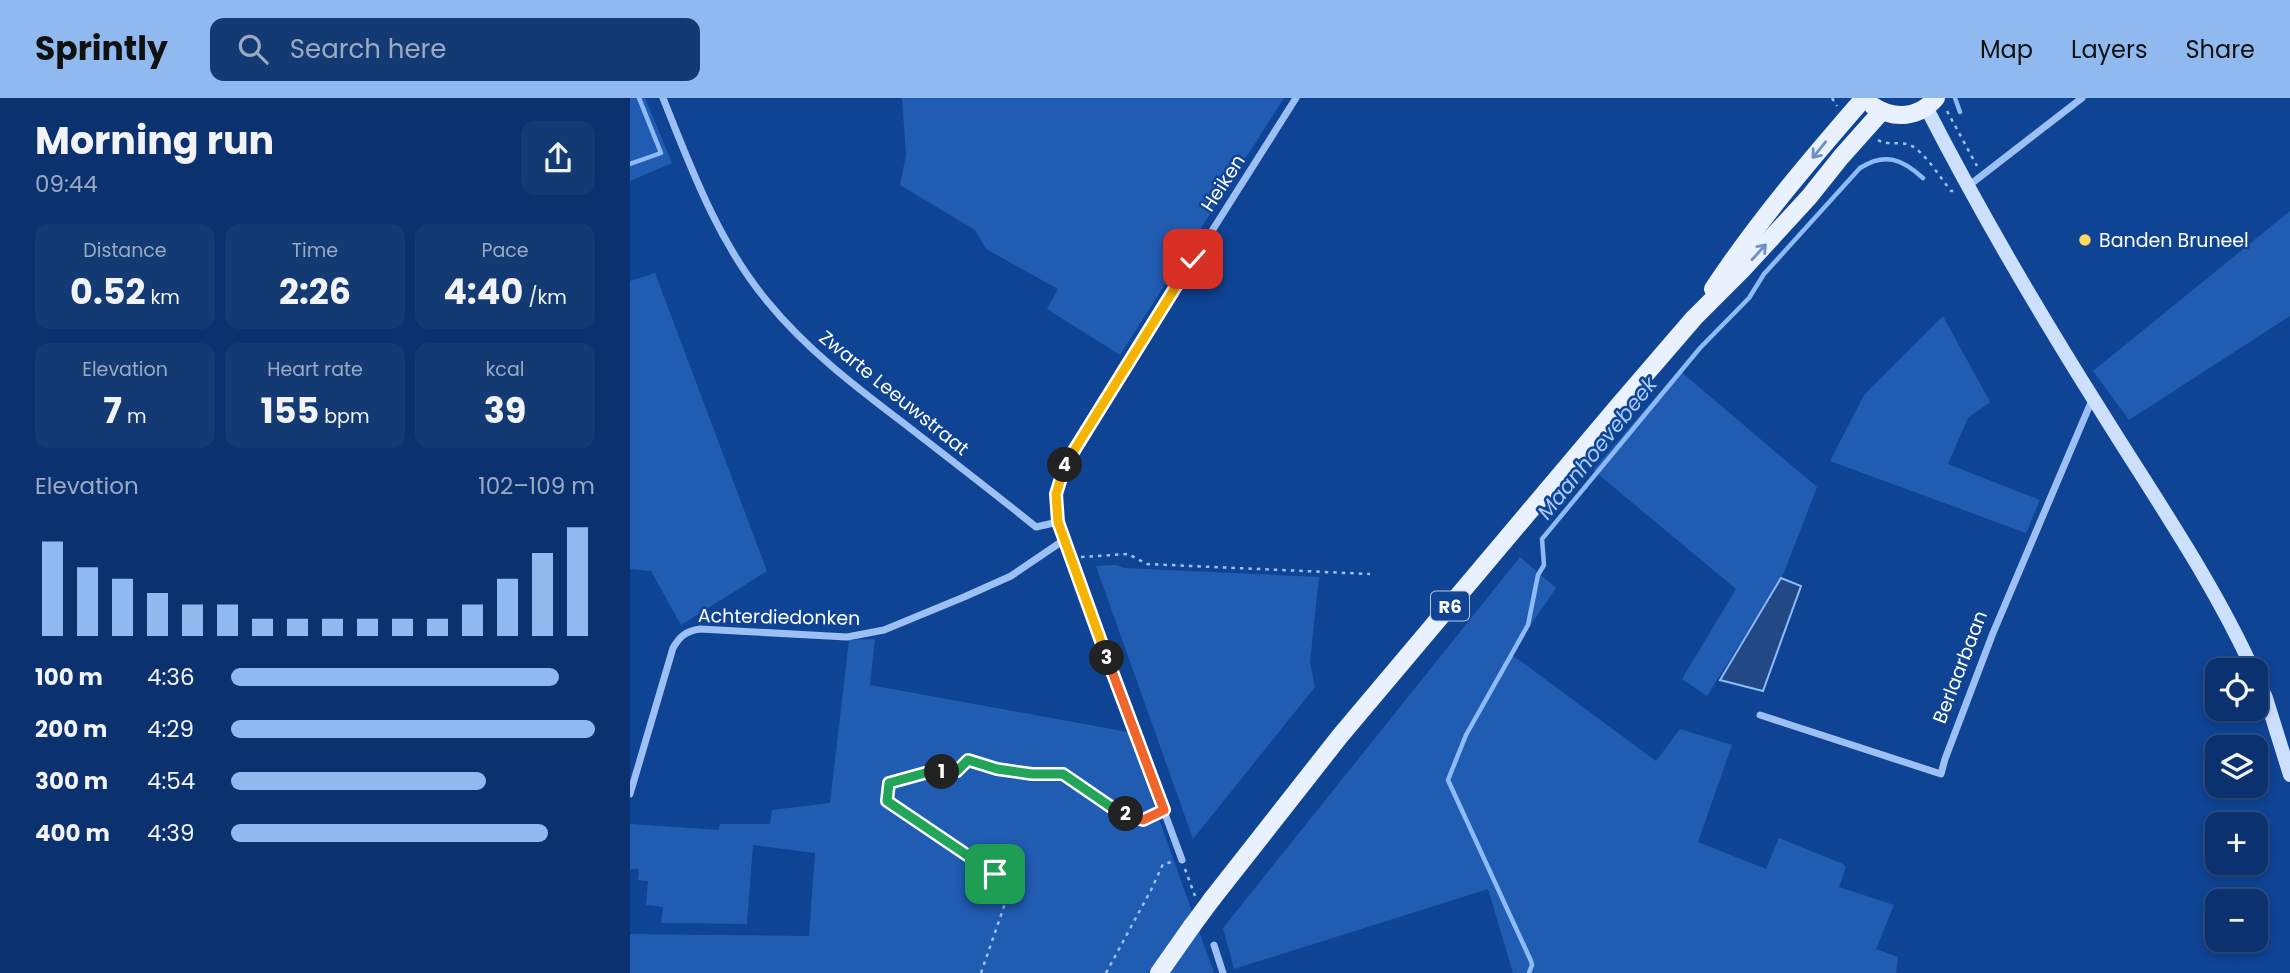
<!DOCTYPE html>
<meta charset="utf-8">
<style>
:root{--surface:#0b326f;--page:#143a74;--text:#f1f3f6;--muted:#9aaac3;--line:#2b4d82;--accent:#90b9f0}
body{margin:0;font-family:Poppins,sans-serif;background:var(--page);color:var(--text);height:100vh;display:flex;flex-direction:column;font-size:26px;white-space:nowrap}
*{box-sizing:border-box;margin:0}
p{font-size:23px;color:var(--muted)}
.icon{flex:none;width:38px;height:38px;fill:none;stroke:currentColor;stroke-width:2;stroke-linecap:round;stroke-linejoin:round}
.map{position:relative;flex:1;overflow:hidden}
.sheet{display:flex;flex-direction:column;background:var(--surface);width:630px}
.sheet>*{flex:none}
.buttons{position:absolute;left:1575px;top:560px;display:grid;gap:14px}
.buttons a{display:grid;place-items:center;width:63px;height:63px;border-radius:14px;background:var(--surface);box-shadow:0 4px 10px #0003,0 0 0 2px var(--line);font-size:35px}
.pin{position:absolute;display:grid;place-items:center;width:60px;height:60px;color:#fff;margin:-30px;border-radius:14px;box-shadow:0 4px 10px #0006}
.km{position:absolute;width:35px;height:35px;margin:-18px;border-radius:50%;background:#222;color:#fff;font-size:19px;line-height:35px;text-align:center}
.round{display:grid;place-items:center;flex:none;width:74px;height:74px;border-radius:14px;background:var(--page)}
.overview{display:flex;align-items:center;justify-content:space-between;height:119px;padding:0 35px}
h1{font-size:38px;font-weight:700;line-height:52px}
.metrics{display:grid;grid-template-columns:repeat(3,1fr);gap:10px;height:119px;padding:7px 35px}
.metrics div{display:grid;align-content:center;border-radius:14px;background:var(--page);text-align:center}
.metrics b{font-size:35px;font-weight:700}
.metrics small{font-size:19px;font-weight:400}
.metrics p{font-size:19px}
.chart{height:196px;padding:14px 35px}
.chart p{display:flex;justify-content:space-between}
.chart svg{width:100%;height:126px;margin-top:7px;stroke:var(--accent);stroke-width:6}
ul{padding:0 35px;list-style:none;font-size:23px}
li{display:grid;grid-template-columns:112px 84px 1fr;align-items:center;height:52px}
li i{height:18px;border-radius:9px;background:var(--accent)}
header{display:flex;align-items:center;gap:42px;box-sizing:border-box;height:98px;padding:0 35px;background:var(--accent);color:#111}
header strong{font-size:33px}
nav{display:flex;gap:38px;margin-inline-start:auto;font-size:24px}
.search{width:490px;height:63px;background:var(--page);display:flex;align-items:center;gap:18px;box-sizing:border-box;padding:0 24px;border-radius:14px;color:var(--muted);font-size:26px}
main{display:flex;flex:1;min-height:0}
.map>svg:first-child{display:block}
.green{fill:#215cb3}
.water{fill:#224985;stroke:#8ebaf8;stroke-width:2}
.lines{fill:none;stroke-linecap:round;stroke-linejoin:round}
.stream{stroke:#8ebaf8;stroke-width:4.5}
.path{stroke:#9cc0f4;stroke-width:2.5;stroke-dasharray:3.5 5;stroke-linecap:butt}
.street{stroke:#9cc0f4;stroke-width:7}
.secondary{stroke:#ccdffd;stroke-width:14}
.primary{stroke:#e9f1ff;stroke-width:18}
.primary-bridge{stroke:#e9f1ff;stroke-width:18}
.oneway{stroke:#7191c4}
.split-1-casing{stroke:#fff;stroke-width:14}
.split-2-casing{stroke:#fff;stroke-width:14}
.split-3-casing{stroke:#fff;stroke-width:14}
.split-4-casing{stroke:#fff;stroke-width:14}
.split-5-casing{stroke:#fff;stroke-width:14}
.split-1{stroke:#22a559;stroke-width:9}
.split-2{stroke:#22a559;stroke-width:9}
.split-3{stroke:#f0652b;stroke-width:9}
.split-4{stroke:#f5b400;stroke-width:9}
.split-5{stroke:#f5b400;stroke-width:9}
.poi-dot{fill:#ffd85f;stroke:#0f4394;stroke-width:2.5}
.labels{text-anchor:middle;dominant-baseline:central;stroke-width:5;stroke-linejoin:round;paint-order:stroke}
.shield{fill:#0f4394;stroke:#b7c7df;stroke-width:2}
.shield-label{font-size:18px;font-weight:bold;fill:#fff}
.street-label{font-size:19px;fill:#fff;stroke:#0f4394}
.poi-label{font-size:19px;fill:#fff;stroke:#0f4394;text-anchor:start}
.water-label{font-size:21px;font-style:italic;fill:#a8cafb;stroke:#0f4394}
</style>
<header>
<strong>Sprintly</strong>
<div class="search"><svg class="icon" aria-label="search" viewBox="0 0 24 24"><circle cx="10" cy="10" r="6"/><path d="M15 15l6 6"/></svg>Search here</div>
<nav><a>Map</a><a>Layers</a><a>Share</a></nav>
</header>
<main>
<section class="sheet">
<div class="overview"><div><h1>Morning run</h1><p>09:44</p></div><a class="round"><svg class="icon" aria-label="share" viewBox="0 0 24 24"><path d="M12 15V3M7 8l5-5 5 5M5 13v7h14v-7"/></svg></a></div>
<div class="metrics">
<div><p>Distance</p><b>0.52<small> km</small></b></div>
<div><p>Time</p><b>2:26</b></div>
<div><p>Pace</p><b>4:40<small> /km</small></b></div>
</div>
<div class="metrics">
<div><p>Elevation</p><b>7<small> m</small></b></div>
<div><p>Heart rate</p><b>155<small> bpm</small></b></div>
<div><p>kcal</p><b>39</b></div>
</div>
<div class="chart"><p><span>Elevation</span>102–109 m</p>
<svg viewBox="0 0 160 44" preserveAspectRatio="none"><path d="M5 44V11M15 44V20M25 44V24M35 44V29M45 44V33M55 44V33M65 44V38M75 44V38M85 44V38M95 44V38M105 44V38M115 44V38M125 44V33M135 44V24M145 44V15M155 44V6"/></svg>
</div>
<ul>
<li><b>100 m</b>4:36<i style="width:90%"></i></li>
<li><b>200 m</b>4:29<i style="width:100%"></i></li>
<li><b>300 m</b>4:54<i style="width:70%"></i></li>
<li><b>400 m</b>4:39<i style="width:87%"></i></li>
</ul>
</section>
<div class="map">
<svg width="1660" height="875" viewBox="0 0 1660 875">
<rect width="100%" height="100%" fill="#0f4394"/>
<g class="green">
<path d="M0,0h15l27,65 -42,18z"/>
<path d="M272,0h382l-164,257 -73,-46 11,-20 -72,-40 -11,-19 -75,-45 6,-30z"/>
<path d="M1660,113v105l-161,104 -36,-49z"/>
<path d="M25,175l112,298 -86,54 -30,-54 -21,-2v-288z"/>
<path d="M1313,218l47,86 -22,16 -20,46 92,36 -14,33 -196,-72 34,-66z"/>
<path d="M1049,272l138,117 -34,88 -76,121 -25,-17 54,-90 -143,-119z"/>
<path d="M890,459l36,31 -45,66 145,107 24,-32 52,16 -34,97 68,27 13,-31 64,26 3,3 -7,20 55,18 -18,44 22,8 -2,16h-383l-25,-84 -254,80 -11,-41z"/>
<path d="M486,467l9,3 194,9 -9,85 5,25 -122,152 -97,-273z"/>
<path d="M245,541l-5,46 258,47 86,241h-584v-39l179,2 6,-83 -62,-8 -6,79 -86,-1 2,-16 -17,-2 2,-24 -10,-1 1,-11h-9v-45l89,6 1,-6h50l2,-14 58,-7 19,-163z"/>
</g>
<path class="water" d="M1151,480l20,8 -38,105 -43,-11z"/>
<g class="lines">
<g class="stream">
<path d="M1325,0l5,14"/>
<path d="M0,66l31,-11 -22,-55"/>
<path d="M899,875l3,-8 -1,-4 -83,-181 18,-45 62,-110 10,-50 6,-10 -2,-26 158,-191 49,-50 15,-24 96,-106c25,-16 42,-9 63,10"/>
</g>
<g class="path">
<path d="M1202,0l5,8"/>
<path d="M1317,13l30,55"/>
<path d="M1248,42c10,6 22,1 32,5 14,6 32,35 41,46h3"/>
<path d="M451,459l47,-3 19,10 223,10"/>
<path d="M555,771l10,27"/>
<path d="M351,875l28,-81 -14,-17 -108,-74 2,-18 36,-10 32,-2 11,-11 29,9 35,5h31l51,35 28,11 12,-6"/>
<path d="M476,875l45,-83 12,-26 9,-2"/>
</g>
<g class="street">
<path d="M33,0c28,70 55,144 104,203 40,49 89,86 139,124 44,34 87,67 130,102l22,-5"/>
<path d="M1337,89l115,-89"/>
<path d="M1130,617l181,59 4,-15 48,-126 99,-233"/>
<path d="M0,696l43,-146c7,-12 13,-17 27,-19l147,8 37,-7 80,-33 47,-21 53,-36"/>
<path d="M552,762l-118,-320c-11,-33 -10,-52 5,-83l227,-359"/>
<path d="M584,847l9,28"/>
</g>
<g class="secondary">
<path d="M1296,9c55,107 116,211 180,312 51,82 107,163 147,251"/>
<path d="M1626,578l10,22 24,77"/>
</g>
<g class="primary">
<path d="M1243,8c21,14 46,12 63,-8"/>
<path d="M1083,191c45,-68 98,-130 151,-191"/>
<path d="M582,801l128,-163 279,-331 75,-87 48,-48 67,-73 32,-40 41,-46"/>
<path d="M529,875l33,-47"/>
</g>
<path class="primary-bridge" d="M562,828l20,-27"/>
</g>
<defs><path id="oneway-shaft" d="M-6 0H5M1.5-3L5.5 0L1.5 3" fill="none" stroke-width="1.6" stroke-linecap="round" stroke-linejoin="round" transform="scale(1.75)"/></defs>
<g class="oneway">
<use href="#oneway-shaft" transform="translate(1189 52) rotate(129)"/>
<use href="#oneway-shaft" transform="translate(1129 154) rotate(-48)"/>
</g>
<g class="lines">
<defs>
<path id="split-1" d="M312,674l-17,1 -36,10 -2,18 108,73"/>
<path id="split-2" d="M312,674l15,-1 11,-11 29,9 35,5h31l51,35 12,5"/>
<path id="split-3" d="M477,560l57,152 -21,10 -17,-6"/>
<path id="split-4" d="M435,367l-9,29 2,28 49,136"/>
<path id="split-5" d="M435,367l128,-206"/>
</defs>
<use href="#split-1" class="split-1-casing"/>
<use href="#split-2" class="split-2-casing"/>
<use href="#split-3" class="split-3-casing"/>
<use href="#split-4" class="split-4-casing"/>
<use href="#split-5" class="split-5-casing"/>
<use href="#split-1" class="split-1"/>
<use href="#split-2" class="split-2"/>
<use href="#split-3" class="split-3"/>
<use href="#split-4" class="split-4"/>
<use href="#split-5" class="split-5"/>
</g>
<circle class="poi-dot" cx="1455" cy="142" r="7"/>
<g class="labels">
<rect class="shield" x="801" y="493.5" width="38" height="29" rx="5"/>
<g class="shield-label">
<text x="820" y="508">R6</text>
</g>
<g class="street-label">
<text transform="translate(593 85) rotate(-57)">Heiken</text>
<text transform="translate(264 295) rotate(39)">Zwarte Leeuwstraat</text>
<text transform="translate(149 519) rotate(1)">Achterdiedonken</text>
<text transform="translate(1330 569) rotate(-69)">Berlaarbaan</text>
</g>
<g class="poi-label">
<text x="1469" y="142">Banden Bruneel</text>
</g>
<g class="water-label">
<text transform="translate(967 350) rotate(-51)">Maanhoevebeek</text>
</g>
</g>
</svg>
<div class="buttons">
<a><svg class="icon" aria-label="locate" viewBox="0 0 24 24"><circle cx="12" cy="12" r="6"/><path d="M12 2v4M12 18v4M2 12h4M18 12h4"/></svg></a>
<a><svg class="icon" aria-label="layers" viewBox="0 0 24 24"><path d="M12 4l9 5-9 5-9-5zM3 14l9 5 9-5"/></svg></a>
<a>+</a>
<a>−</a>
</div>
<div class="pin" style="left:365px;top:776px;background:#1e9e55"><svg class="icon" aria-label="arrive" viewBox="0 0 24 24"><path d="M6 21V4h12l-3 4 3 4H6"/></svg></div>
<div class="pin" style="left:563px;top:161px;background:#d93025"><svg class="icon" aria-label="check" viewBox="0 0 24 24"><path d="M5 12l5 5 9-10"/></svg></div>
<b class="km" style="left:312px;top:674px">1</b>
<b class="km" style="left:496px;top:716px">2</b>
<b class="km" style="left:477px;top:560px">3</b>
<b class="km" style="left:435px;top:367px">4</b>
</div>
</main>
